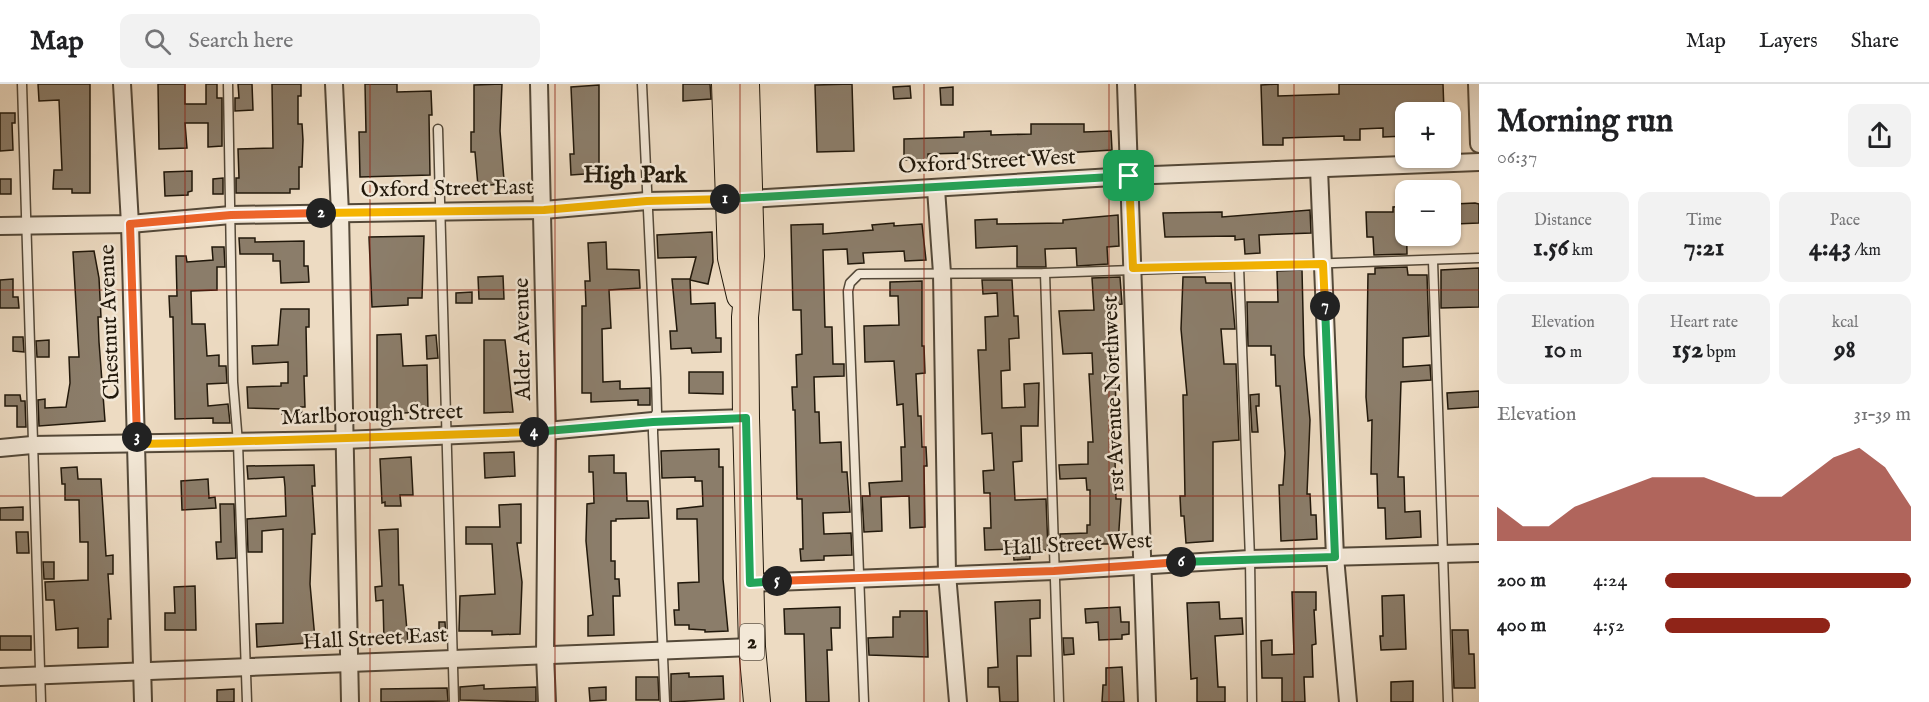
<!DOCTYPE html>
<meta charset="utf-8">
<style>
:root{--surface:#fff;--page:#f2f2f2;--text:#202124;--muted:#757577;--line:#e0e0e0;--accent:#8f2418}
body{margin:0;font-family:"IM FELL English",serif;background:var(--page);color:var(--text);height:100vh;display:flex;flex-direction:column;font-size:22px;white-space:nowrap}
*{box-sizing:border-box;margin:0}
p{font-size:20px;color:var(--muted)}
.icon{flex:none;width:33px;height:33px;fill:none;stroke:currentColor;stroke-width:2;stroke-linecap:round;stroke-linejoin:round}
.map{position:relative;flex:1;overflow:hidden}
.side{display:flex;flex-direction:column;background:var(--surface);width:450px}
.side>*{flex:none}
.fabs{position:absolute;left:1395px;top:18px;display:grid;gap:12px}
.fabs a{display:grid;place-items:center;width:66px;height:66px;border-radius:12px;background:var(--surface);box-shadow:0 2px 4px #0004;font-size:30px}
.pin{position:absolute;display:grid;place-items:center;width:51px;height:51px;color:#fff;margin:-26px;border-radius:12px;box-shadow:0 3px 9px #0006}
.km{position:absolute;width:30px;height:30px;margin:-15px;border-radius:50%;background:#222;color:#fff;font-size:16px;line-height:30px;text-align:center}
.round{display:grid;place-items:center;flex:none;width:63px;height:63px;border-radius:12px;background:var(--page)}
.head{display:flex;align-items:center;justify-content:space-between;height:102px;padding:0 18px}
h1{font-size:33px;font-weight:700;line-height:45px}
.stats{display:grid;grid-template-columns:repeat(3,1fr);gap:9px;height:102px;padding:6px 18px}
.stats div{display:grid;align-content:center;border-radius:12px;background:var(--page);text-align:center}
.stats b{font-size:26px;font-weight:700}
.stats small{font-size:16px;font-weight:400}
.stats p{font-size:16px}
.chart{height:168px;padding:12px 18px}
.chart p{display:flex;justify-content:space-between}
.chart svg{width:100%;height:108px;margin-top:6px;fill:var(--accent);opacity:.7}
ul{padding:0 18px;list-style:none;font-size:20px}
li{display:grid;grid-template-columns:96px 72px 1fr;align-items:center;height:45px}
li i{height:15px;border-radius:8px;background:var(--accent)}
header{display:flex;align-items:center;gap:36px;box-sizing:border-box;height:84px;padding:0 30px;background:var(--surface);border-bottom:2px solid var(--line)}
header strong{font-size:28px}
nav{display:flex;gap:33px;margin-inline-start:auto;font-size:21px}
.search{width:420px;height:54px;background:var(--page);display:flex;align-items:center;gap:15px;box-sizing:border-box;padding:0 21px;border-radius:12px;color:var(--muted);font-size:22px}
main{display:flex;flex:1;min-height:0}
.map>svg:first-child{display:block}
.building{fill:#8b7d6a;stroke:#21180b;stroke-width:1.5}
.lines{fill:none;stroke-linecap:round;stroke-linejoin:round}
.service-casing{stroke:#544939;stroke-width:11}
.minor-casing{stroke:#544939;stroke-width:20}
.primary-casing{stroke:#21180b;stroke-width:28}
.service{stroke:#f3e8d7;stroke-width:8}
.minor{stroke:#f3e8d7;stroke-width:16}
.primary{stroke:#eddbc2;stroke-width:26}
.split-1-casing{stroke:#fff;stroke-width:12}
.split-2-casing{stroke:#fff;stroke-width:12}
.split-3-casing{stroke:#fff;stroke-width:12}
.split-4-casing{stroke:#fff;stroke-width:12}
.split-5-casing{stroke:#fff;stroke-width:12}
.split-6-casing{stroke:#fff;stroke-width:12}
.split-7-casing{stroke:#fff;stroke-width:12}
.split-8-casing{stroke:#fff;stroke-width:12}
.split-1{stroke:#22a559;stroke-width:8}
.split-2{stroke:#f5b400;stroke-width:8}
.split-3{stroke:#f0652b;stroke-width:8}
.split-4{stroke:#f5b400;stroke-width:8}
.split-5{stroke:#22a559;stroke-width:8}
.split-6{stroke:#f0652b;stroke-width:8}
.split-7{stroke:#22a559;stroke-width:8}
.split-8{stroke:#f5b400;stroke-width:8}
.grid{fill:none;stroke:#8f2418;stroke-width:1.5;stroke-opacity:0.55}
.labels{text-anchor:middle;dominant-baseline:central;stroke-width:5;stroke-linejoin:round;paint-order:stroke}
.shield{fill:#f3e8d7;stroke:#605648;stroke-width:1.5}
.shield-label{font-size:21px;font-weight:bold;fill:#21180b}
.street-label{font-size:22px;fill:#21180b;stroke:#f3e8d7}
.neighbourhood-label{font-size:24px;font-weight:bold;fill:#21180b;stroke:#f3e8d7}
</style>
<header>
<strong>Map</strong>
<div class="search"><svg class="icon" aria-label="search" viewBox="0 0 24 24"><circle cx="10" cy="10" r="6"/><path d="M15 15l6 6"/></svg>Search here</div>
<nav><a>Map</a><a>Layers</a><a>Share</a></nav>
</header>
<main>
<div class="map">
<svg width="1479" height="618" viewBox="0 0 1479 618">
<rect width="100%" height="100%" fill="#eddbc2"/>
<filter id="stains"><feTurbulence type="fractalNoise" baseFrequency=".00333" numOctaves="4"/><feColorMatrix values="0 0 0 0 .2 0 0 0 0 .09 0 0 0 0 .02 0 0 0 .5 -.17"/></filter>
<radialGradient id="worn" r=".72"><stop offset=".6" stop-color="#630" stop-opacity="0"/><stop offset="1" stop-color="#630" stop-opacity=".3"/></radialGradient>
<g class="building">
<path d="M38,0h52v109h-18v-4h-19l1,-19h8l-3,-70 -20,1z"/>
<path d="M158,0h27v20h21v-20h11v14h5v48l-14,1v-24h-23l2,25 -28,1z"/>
<path d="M238,0h14l1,26 -18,1v-13h4z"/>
<path d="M272,0h29v12h-3v28h4l1,16 -1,27h-3v22h-9v4h-54v-15h3l-1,-29 35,-1z"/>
<path d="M365,0h32v8l34,-1 1,24h-3l1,60 -70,2 -1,-45h7z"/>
<path d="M502,0l-2,47 4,49h-2v4l-24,2 -3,-34h-4v-20h3v-47z"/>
<path d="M683,0h27l1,15 -28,2z"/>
<path d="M852,0l2,67 -37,1 -2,-67z"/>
<path d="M1278,0v12l61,-2v-10h104l1,28h-38v24l-23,1v-9l-23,1v11h-16v-4l-61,2v7h-20l-2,-60z"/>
<path d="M599,1v88l-28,2 -1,-21h4l-3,-67z"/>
<path d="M910,2l1,12 -17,1 -1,-12z"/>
<path d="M953,3v18h-12l-1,-17z"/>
<path d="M0,29h15v10h-3l1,27 -13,1z"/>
<path d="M1031,40h53v8l27,-1 1,19 -147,9 -1,-6 -36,1v6h-24v-21l60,-2v-5l27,-1v4l40,-1z"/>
<path d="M192,87v20l-4,1v3l-23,1 -1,-24z"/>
<path d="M223,94v16h-10v-15z"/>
<rect x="0" y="95" width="11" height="15"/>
<path d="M1475,119l4,1v19l-24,1 -1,-20z"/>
<path d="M1406,122l1,48 -33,1 -1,-18h-6l-1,-25h27v-5z"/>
<path d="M1310,126l1,23 -52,2 1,18 -15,1 -1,-15 -9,1v-4l-70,1 -2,-24 59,-1v5z"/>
<path d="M1118,131l1,31 -12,1 1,17 -31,2 -1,-18 -31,1 1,18h-29v-21l-41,2 -1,-28 22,-1v5l66,-1v-3z"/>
<path d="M894,139v3l28,-2 4,36 -21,1 -1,-10 -41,2 1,10 -16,1 -1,-15 -24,1 2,77h7l1,37h11v12l-30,1 1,35h4l1,31 21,-1 1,30h5l3,40 -27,1 1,21 27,-1 1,22 -28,1v4l-23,1 -1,-12h3l-1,-50h-5l-2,-89h-2l-1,-23h5l-1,-32 6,-1 -1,-44h-8l-2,-85 32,-1v10l50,-4 -1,-5z"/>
<path d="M712,148l1,30 -5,22 -18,-4 6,-23 -38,1 -1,-23z"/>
<path d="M424,152l-2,62h-14v7l-36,2 -3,-70z"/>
<path d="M239,154h16v4l49,-1v25h4l1,16 -28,1 -1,-22h-7v-7h-33z"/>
<path d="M606,158l1,27 32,1 1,18 -31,2 2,38 -9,1 1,53 17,-1v8l30,-1v17h-12v-5l-47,2v-9h-9v-87h4l-1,-25h5l-2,-38z"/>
<path d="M212,163h12l1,20h-8v23l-26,1 1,33h13l2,32 12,-1v11h7l1,17 -20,1 1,22 20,-2 2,19h-17v-5l-38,1 -2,-102h-3l-1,-21h8l-1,-40h10l1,6 26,-2z"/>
<path d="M94,167l5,27 2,39h-3l1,25 6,79 -66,5 -1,-26 7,-1v9l21,-1 4,-24 -1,-26h10l-6,-105z"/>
<path d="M1407,183l1,8h19l2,61 -26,2v29l27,-2 1,15 -30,2 -3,95h6l1,35 15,-1 1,26 -35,2 -1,-31h-7l-1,-34h-6l1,-54 -4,1 -2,-24 2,-123h7v-6z"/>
<path d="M1479,184v39l-38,1v-38z"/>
<path d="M1302,186l2,85 6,65 -3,74h3l1,21h5l1,24 -36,2 -2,-56h4l2,-32 -5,-67h-4l-1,-31h-4v-9h-23l-1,-44h31l-1,-31z"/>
<path d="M503,192l1,23h-25l-1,-22z"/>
<path d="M1120,193l2,27 -9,1 3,103 3,-1 1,19h-3l-2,34 1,39h5l-3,45h-47v5l-11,1v-16l27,-1v-8h3v-35h-3l-1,-12 -26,1 -1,-14 29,-1v-22h5l-4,-68h4l-1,-21 -29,1 -4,-43 35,-1 -2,-32z"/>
<path d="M1183,193h22l1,6h25l4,46h-14l3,35h12l3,76 -26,2v99l-27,2 -2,-27h-3l-1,-20h5l-2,-101h4l-6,-66z"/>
<path d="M13,195v18h5l1,11h-19v-28z"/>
<path d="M672,195h18l1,25 24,-1 1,35h5v14l-29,1 -1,-5 -20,1 -1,-18h7z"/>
<path d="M982,196h30l2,36h4l1,22 -10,1 1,31 -9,1 1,37 23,-1 -1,-23 15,-1 -1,43h-17l1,35 -9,1 2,38 31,-1 2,51 -18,1v8l-16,1 -1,-11 -28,1 -1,-22h7l-1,-35h-6l-1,-22 11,-1 -2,-37 -10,1 -4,-84h8l-1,-33 13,-1 -1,-23 -14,1z"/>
<path d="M922,197v65h2l1,27 -9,1 2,42h3l1,31h4l1,19h-3l1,61 -15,1 -1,-32 -28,1 1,34 -18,1 -2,-36h8l-1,-13 33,-2 -1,-34h4l-2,-43 -6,1 -3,-44 -29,1 -1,-36 35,-1 -1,-29h-8v-14z"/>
<path d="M472,208v11h-16v-10z"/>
<path d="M281,225h28v18h-3l1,49h-3l1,31h-4l1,7h-20v-5l-34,-1 -1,-21 34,-1v-3h7v-21l-35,2 -1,-18 26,-1z"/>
<path d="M401,250l2,32 24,-1 1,47 -51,2v-79z"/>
<path d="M436,251l2,23 -11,1 -1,-23z"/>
<path d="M13,253h10l1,15 -11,-1z"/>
<path d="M49,256v17h-12l-1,-16z"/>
<path d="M484,256h21l8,72 -29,1z"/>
<path d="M689,288h34v22l-34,-1z"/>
<path d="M1479,307v16l-31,2 -1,-16z"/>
<path d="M1259,310v12h-3l2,26h-6l-2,-37z"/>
<path d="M5,311h15l1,6h4l1,26h-9v-21h-12z"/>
<path d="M719,365v18h4v112l5,52 -23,1v-2l-16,-1v-4h-14l-1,-15h5l-1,-27 21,-1 -2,-63h-20v-10l26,-3 -1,-25h-7v-4l-33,1 -1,-27z"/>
<path d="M514,368l1,24 -30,2 -1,-25z"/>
<path d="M614,371v18h12l1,28h21l1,17 -33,1v2h-5v40h4v18h4l1,17h-7l1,39 -26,1v-20l5,-1 -7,-74 1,-37 7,-1 -1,-31h-4v-16z"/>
<path d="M411,373l2,38h-13l1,11h-16v-4l-3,1 -2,-44z"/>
<path d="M314,381l1,21h-3l3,48h-3l-2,50 5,55 -9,1 1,3 -50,4 -1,-23 27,-1v-94l-21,2v21h-14l-1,-33 39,-3 -1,-29 -1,-10 -36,2 -1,-13z"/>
<path d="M77,383l1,12h23l5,77 7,-1v19h-5l3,45h-3v28l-30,1v-20l-22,2 -2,-30h-8l-1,-18 43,-2v-38h-8l-1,-42h-14v-16h-3l-1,-16z"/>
<path d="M208,395l1,19 6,-1 1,11 -34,2 -1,-29z"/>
<path d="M220,420h14l2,54 -19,1 -1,-17h5z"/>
<path d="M521,420v39h-4l5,39 -2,52 -28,1v-4h-33l1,-35 35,-2 -3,-50h-26v-17h34l-1,-22z"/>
<path d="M23,423v13h-23v-12z"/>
<path d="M398,445l1,56h4l5,57h-24l-1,-42 -7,1 -1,-14 7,-1 -3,-56z"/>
<path d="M16,448h12l1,21h-12z"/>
<path d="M43,478h11v17h-10z"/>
<path d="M195,502l1,44h-31v-17h10l-1,-26z"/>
<path d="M1292,508h24v18h-2l2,34 -4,1 1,32h-9l1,25h-23v-24h-20l-1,-37 11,-1v15l22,-1z"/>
<path d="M1404,511l2,54 -25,1 -1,-14h3l-1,-40z"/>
<path d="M1040,516v18l-10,1 1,37h-14l1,46h-18l-1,-15h-11v-19l10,-1 -3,-65z"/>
<path d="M1219,518l1,17 22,-1 1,16 -28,2 3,51h7v15h-28v-24l-6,1 -4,-76z"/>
<path d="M840,523v21h-9l1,22h-5l2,52h-23l-2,-68h-19l-1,-25z"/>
<path d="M1120,523l1,15h8v12l-7,1v4l-23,1 -1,-18 -12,1 -1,-14z"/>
<path d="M900,527h27l1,46 -59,-2 -1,-17 25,-1v-20h7z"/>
<path d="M439,538h6l1,19h-7z"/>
<path d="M1452,546h16l1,24h5l1,34h-21z"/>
<rect x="0" y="552" width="31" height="14"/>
<path d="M1063,554h10l1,16 -10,1z"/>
<path d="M1122,583l2,35h-22l1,-17h3v-17z"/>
<path d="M689,589v4l34,-1 1,23 -53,3v-28z"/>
<path d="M636,593h22l1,23h-23z"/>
<path d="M1413,597v21h-22v-20z"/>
<path d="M484,601v4l52,-2v15l-76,-2v-13z"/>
<path d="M606,603v13l-16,1 -1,-13z"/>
<path d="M447,604l1,13 -67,1v-13z"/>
<path d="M234,605v13h-17v-12z"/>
</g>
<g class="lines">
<defs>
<g id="service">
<path d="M22,0l19,618"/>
<path d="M228,0l5,298 5,61 9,259"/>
<path d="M642,0l14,294 1,34 -4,7v14l12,269"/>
<path d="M438,45l16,573"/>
<path d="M1433,177l15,441"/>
<path d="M1239,183l11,292 2,143"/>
<path d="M1045,189l14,429"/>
<path d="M864,618l-16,-411 2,-8 9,-9 186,-1 434,-15"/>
</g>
<g id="minor">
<path d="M122,0l8,140 13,478"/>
<path d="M334,0l6,129 10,489"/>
<path d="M539,0l8,347 -2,224 2,47"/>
<path d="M1126,0l21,618"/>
<path d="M1477,0l2,60"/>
<path d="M1319,85l16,388 13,145"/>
<path d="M936,105l6,84 5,301 11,128"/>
<path d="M0,142l130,-2 101,-9 313,-5 103,-9 103,-2 379,-23 350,-14"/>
<path d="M0,364l32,-3 312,-5 203,-9 106,-10 93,-3"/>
<path d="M750,499l304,-12 196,-12 229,-6"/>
<path d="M0,593l752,-30"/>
</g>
<g id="primary">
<path d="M725,0l6,174 9,38"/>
<path d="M746,0l5,172 -6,61 1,101 6,229 5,55"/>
</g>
</defs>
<use href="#service" class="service-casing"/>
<use href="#minor" class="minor-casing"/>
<use href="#primary" class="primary-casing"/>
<use href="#service" class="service"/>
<use href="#minor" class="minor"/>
<use href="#primary" class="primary"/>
</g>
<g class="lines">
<defs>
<path id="split-1" d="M725,115l404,-23"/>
<path id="split-2" d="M321,129l223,-3 103,-9 78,-2"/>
<path id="split-3" d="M137,353l-7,-213 101,-9 90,-2"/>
<path id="split-4" d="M137,353v7l51,-1 346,-11"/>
<path id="split-5" d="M534,348l119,-10 93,-4 4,165 27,-2"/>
<path id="split-6" d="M777,497l277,-10 127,-9"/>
<path id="split-7" d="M1181,478l154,-5 -10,-251"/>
<path id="split-8" d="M1129,92l4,92 190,-4 2,42"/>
</defs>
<use href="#split-1" class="split-1-casing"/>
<use href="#split-2" class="split-2-casing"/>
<use href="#split-3" class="split-3-casing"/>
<use href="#split-4" class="split-4-casing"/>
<use href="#split-5" class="split-5-casing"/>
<use href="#split-6" class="split-6-casing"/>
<use href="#split-7" class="split-7-casing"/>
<use href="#split-8" class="split-8-casing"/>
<use href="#split-1" class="split-1"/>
<use href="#split-2" class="split-2"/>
<use href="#split-3" class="split-3"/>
<use href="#split-4" class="split-4"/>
<use href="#split-5" class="split-5"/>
<use href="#split-6" class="split-6"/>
<use href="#split-7" class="split-7"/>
<use href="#split-8" class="split-8"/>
</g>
<path class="grid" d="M185,0v618M370,0v618M555,0v618M740,0v618M924,0v618M1109,0v618M1294,0v618M0,206h1479M0,412h1479"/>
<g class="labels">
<rect class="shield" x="740" y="540" width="24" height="36" rx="4.5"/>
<g class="shield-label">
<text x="752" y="558">2</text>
</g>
<g class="street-label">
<text transform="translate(987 78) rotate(-3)">Oxford Street West</text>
<text transform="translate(447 105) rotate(-1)">Oxford Street East</text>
<text transform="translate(110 238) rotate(-92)">Chestnut Avenue</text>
<text transform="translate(523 255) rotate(-91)">Alder Avenue</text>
<text transform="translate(1114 310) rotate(-92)">1st Avenue Northwest</text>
<text transform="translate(372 331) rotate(-2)">Marlborough Street</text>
<text transform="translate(1077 461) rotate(-3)">Hall Street West</text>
<text transform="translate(375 555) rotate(-3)">Hall Street East</text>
</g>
<g class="neighbourhood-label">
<text x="635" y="91">High Park</text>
</g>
</g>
<rect width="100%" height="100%" filter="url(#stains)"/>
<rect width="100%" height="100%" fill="url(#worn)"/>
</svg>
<div class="fabs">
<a>+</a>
<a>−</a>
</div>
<div class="pin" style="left:1129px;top:92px;background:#1e9e55"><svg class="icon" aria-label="arrive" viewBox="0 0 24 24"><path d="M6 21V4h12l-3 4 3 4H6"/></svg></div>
<b class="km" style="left:725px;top:115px">1</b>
<b class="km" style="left:321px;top:129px">2</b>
<b class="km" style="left:137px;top:353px">3</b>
<b class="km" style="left:534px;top:348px">4</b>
<b class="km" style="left:777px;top:497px">5</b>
<b class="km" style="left:1181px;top:478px">6</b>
<b class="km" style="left:1325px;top:222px">7</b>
</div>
<section class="side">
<div class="head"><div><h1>Morning run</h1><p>06:37</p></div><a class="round"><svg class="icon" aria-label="share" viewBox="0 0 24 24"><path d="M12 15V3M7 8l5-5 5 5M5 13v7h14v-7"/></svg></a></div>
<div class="stats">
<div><p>Distance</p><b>1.56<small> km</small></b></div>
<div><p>Time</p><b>7:21</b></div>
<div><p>Pace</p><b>4:43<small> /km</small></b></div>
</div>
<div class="stats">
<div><p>Elevation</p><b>10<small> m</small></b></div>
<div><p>Heart rate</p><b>152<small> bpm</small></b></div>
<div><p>kcal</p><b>98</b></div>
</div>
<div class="chart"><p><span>Elevation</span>31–39 m</p>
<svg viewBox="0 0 160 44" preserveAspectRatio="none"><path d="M0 44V30L10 38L20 38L30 30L40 26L50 22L60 18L70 18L80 18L90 22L100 26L110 26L120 18L130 10L140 6L150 14L160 30V44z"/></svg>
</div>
<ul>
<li><b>200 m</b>4:24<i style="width:100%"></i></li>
<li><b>400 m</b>4:52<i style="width:67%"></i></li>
</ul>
</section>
</main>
